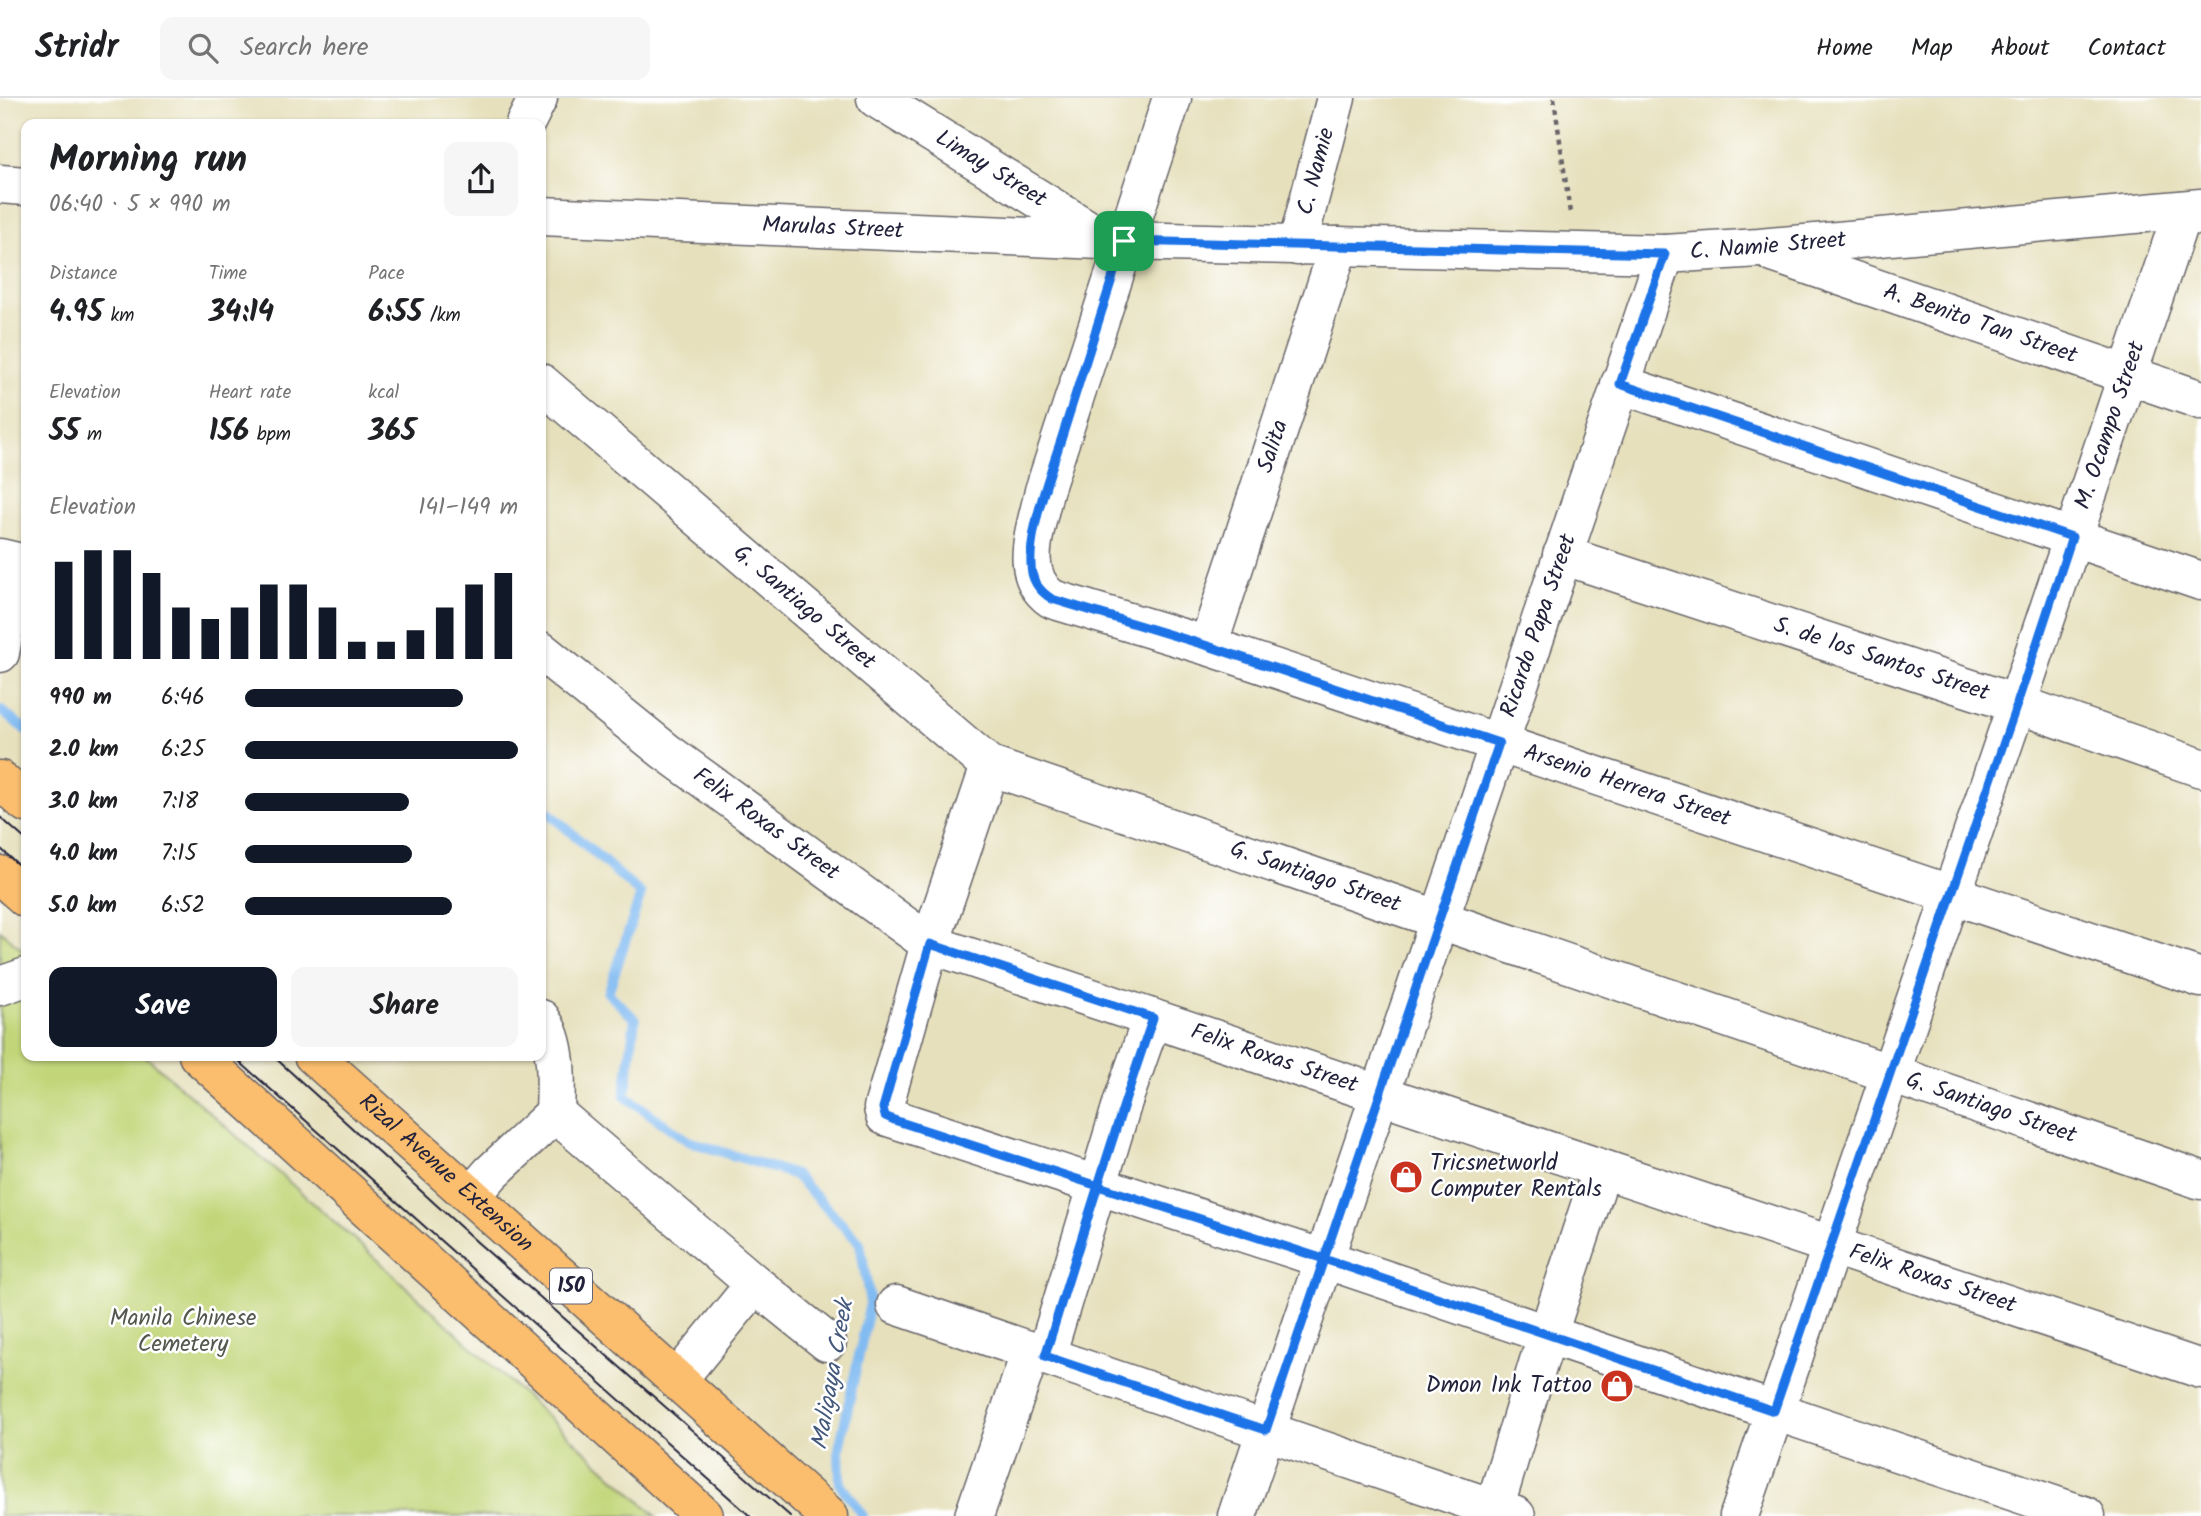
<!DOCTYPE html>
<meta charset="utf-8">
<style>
:root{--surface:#fff;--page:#f6f6f6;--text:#202124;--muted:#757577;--line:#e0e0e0;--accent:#111827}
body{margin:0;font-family:Kalam,sans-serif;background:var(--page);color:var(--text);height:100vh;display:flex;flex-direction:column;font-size:26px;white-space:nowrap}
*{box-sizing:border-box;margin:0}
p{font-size:23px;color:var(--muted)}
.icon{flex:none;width:38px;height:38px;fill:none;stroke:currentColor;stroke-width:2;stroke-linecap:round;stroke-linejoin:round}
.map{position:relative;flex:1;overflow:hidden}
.drawer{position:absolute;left:21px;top:21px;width:525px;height:942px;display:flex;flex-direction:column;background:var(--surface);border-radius:14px;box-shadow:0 2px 5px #0004}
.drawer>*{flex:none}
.pin{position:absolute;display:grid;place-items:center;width:60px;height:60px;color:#fff;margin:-30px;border-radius:14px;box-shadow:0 4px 10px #0006}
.round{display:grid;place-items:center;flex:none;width:74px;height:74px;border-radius:14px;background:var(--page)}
.head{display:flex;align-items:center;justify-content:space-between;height:119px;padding:0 28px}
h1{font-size:38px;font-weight:800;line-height:52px}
.stats{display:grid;grid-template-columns:repeat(3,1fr);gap:10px;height:119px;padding:7px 28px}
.stats div{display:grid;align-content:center}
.stats b{font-size:30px;font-weight:800}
.stats small{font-size:19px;font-weight:400}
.stats p{font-size:19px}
.chart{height:196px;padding:14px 28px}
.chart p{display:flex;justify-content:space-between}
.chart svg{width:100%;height:126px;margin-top:7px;stroke:var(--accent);stroke-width:6}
.primary-button{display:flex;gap:14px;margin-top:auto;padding:14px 28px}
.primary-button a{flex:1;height:80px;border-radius:14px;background:var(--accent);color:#fff;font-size:28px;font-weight:800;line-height:80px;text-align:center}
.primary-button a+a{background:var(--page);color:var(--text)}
ul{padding:0 28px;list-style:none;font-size:23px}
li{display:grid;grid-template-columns:112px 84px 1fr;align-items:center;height:52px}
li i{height:18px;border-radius:9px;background:var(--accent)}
header{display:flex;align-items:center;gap:42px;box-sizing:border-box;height:98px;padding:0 35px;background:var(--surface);border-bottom:2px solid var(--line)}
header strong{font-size:33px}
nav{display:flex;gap:38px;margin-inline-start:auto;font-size:24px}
.search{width:490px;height:63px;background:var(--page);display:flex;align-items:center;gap:18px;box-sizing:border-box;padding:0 24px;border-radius:14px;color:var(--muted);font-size:26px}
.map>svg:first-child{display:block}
.green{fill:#c2d679;stroke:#727c5a;stroke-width:2}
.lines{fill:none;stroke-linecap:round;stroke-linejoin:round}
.stream{stroke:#81bbf2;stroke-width:10}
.minor-casing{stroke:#676468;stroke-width:41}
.major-casing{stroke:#676468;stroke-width:41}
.path{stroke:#676468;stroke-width:4.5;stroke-dasharray:5 5;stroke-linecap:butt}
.minor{stroke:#fff;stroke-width:38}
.major{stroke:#fbbd6e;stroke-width:38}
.tram{stroke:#22223b;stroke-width:2}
.route-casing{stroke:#fff;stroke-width:14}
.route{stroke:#1a73e8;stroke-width:9}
.labels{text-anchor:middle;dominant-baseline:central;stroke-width:5;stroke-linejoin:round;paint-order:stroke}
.shield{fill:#fff;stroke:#646476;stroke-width:2}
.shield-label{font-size:21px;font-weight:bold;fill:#22223b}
.street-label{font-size:23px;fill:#22223b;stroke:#fff}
.poi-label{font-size:23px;fill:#22223b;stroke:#fff;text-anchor:start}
.park-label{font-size:23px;fill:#52584e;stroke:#fff}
.water-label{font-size:24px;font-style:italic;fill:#43587b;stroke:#fff}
</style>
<header>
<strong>Stridr</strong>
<div class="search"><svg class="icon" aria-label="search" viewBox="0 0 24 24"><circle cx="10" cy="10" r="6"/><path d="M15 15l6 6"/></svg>Search here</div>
<nav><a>Home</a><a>Map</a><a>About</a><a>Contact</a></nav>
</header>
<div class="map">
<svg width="2201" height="1418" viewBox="0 0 2201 1418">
<rect width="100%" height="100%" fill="#fff"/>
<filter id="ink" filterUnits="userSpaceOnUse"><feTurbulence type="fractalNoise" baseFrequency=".0143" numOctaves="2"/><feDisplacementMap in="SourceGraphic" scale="14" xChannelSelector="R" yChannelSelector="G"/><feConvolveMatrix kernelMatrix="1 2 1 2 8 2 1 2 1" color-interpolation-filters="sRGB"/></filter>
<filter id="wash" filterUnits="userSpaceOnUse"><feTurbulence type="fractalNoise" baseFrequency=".00686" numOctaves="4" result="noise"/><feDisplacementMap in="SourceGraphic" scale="28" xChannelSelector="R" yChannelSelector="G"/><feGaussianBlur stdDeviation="1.57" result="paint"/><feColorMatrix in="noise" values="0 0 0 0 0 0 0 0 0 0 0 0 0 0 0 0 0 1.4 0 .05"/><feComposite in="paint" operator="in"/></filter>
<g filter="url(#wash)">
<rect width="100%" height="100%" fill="#e6e0bc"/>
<path class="green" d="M0,832l26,23v102h118l210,184 302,277h-656z"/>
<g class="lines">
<g class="stream">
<path d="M0,612l26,20"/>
<path d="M541,708l100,88 -33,99 27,26 -10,77 63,45 107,34 65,68 10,60 -31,146 1,35 23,32"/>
</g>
</g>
</g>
<g filter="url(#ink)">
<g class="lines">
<defs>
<g id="minor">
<path id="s1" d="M876,0l227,141"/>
<path id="s2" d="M1172,0l-128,393c-7,36 -28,83 8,108l156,47 993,332"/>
<path d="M525,26l13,-26"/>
<path d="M0,86l26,2"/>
<path id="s3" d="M541,118l583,25 541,13 94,-6 442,-40"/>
<path id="s4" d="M1297,148l39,-148"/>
<path id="s5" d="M1773,155l428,147"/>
<path id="s6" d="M541,285l449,383 1211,414"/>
<path d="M1620,286l581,197"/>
<path id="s7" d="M1562,457l455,149 184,64"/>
<path d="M0,460l17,4 -17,91"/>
<path id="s8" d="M1208,548l131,-400"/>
<path id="s9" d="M541,553l124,100 265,193 1271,425"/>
<path d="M990,668l-60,178 -47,164 2,8 439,143 762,257"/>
<path d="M0,888l26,-9"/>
<path d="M541,921c18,25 15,65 14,94"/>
<path d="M471,1098l20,-23 64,-60 200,171 -78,96"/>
<path d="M755,1186l72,58"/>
<path d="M896,1207l620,211"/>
<path d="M1046,1258l77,-255 29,-83"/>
<path d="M974,1418l57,-165"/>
<path id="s10" d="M1237,1418l428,-1262"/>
<path d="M1492,1418l46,-152 64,-195"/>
<path id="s11" d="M1739,1418l278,-812 166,-494 18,6"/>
</g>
<g id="major">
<path d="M0,682l26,23"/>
<path d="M0,777l26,23"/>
<path d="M198,957l506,461"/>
<path id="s12" d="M313,957l516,461"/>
</g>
</defs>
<use href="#minor" class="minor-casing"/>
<use href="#major" class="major-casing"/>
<path class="path" d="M1554,0l16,115"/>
<use href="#minor" class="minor"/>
<use href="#major" class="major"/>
<g class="tram">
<path d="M0,719l26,23"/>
<path d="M0,750l26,24"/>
<path d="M232,957l518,461"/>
<path d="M272,957l205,187 313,274"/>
</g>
</g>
</g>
<g class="lines" filter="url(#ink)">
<defs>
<path id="route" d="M1124,143c-21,66 -42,133 -63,199 -11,33 -32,91 -30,124 0,16 8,27 21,35l156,47 291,97 -175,516 -430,-139 -9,-4 -2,-8 47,-164 223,74c-39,112 -73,225 -108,338l221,74 58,-171 450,152 243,-707 55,-167 -452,-153 45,-130 -541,-13"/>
</defs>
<use href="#route" class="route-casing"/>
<use href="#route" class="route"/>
</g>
<defs>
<symbol id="shop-disc" viewBox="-11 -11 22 22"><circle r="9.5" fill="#c8321e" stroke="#fff"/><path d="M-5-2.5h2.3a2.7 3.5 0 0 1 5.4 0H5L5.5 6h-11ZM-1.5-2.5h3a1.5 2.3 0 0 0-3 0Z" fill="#fff"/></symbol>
</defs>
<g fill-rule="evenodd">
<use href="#shop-disc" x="1387" y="1060" width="38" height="38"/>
<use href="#shop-disc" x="1598" y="1269" width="38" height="38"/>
</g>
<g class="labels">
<rect class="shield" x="550" y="1170.5" width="42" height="35" rx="5"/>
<g class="shield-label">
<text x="571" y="1188">150</text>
</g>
<g class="street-label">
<text stroke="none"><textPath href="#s1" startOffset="135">Limay Street</textPath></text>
<text stroke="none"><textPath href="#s4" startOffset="77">C. Namie</textPath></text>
<text stroke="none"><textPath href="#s3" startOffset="292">Marulas Street</textPath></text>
<text stroke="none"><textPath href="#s3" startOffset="1228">C. Namie Street</textPath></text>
<text stroke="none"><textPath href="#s5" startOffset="219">A. Benito Tan Street</textPath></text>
<text stroke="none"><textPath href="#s11" startOffset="1152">M. Ocampo Street</textPath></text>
<text stroke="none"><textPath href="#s8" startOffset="210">Salita</textPath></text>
<text stroke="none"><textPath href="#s6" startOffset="346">G. Santiago Street</textPath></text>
<text stroke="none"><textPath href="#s10" startOffset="940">Ricardo Papa Street</textPath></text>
<text stroke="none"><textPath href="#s7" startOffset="336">S. de los Santos Street</textPath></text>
<text stroke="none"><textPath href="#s2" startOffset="1134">Arsenio Herrera Street</textPath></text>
<text stroke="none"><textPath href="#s9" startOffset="284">Felix Roxas Street</textPath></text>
<text stroke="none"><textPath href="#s6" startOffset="934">G. Santiago Street</textPath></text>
<text stroke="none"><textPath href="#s9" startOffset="850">Felix Roxas Street</textPath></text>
<text stroke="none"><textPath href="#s6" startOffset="1648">G. Santiago Street</textPath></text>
<text stroke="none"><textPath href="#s12" startOffset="178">Rizal Avenue Extension</textPath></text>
<text stroke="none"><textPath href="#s9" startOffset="1544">Felix Roxas Street</textPath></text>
</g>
<g class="poi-label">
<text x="1430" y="1066">Tricsnetworld<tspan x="1430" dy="26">Computer Rentals</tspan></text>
<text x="1592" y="1288" text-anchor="end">Dmon Ink Tattoo</text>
</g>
<g class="park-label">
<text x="183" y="1221">Manila Chinese<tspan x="183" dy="26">Cemetery</tspan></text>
</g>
<g class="water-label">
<text transform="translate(833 1277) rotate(-80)">Maligaya Creek</text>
</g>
</g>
</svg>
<div class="pin" style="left:1124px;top:143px;background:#1e9e55"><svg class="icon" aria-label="arrive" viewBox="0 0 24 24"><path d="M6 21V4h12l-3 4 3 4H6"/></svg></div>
<section class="drawer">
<div class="head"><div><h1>Morning run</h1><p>06:40 · 5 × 990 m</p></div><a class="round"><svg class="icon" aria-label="share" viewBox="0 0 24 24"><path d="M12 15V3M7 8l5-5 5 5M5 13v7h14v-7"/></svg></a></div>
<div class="stats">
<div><p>Distance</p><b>4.95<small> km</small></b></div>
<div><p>Time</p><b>34:14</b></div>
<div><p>Pace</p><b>6:55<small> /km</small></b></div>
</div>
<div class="stats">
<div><p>Elevation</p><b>55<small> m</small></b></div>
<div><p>Heart rate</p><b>156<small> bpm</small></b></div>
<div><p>kcal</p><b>365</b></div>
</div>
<div class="chart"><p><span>Elevation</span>141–149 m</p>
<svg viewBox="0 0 160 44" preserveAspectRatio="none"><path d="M5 44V10M15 44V6M25 44V6M35 44V14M45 44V26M55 44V30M65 44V26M75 44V18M85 44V18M95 44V26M105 44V38M115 44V38M125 44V34M135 44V26M145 44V18M155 44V14"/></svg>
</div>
<ul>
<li><b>990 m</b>6:46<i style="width:80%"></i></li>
<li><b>2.0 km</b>6:25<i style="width:100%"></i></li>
<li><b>3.0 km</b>7:18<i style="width:60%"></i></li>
<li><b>4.0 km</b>7:15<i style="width:61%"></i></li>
<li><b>5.0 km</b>6:52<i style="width:76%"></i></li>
</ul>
<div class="primary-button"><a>Save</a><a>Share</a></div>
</section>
</div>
